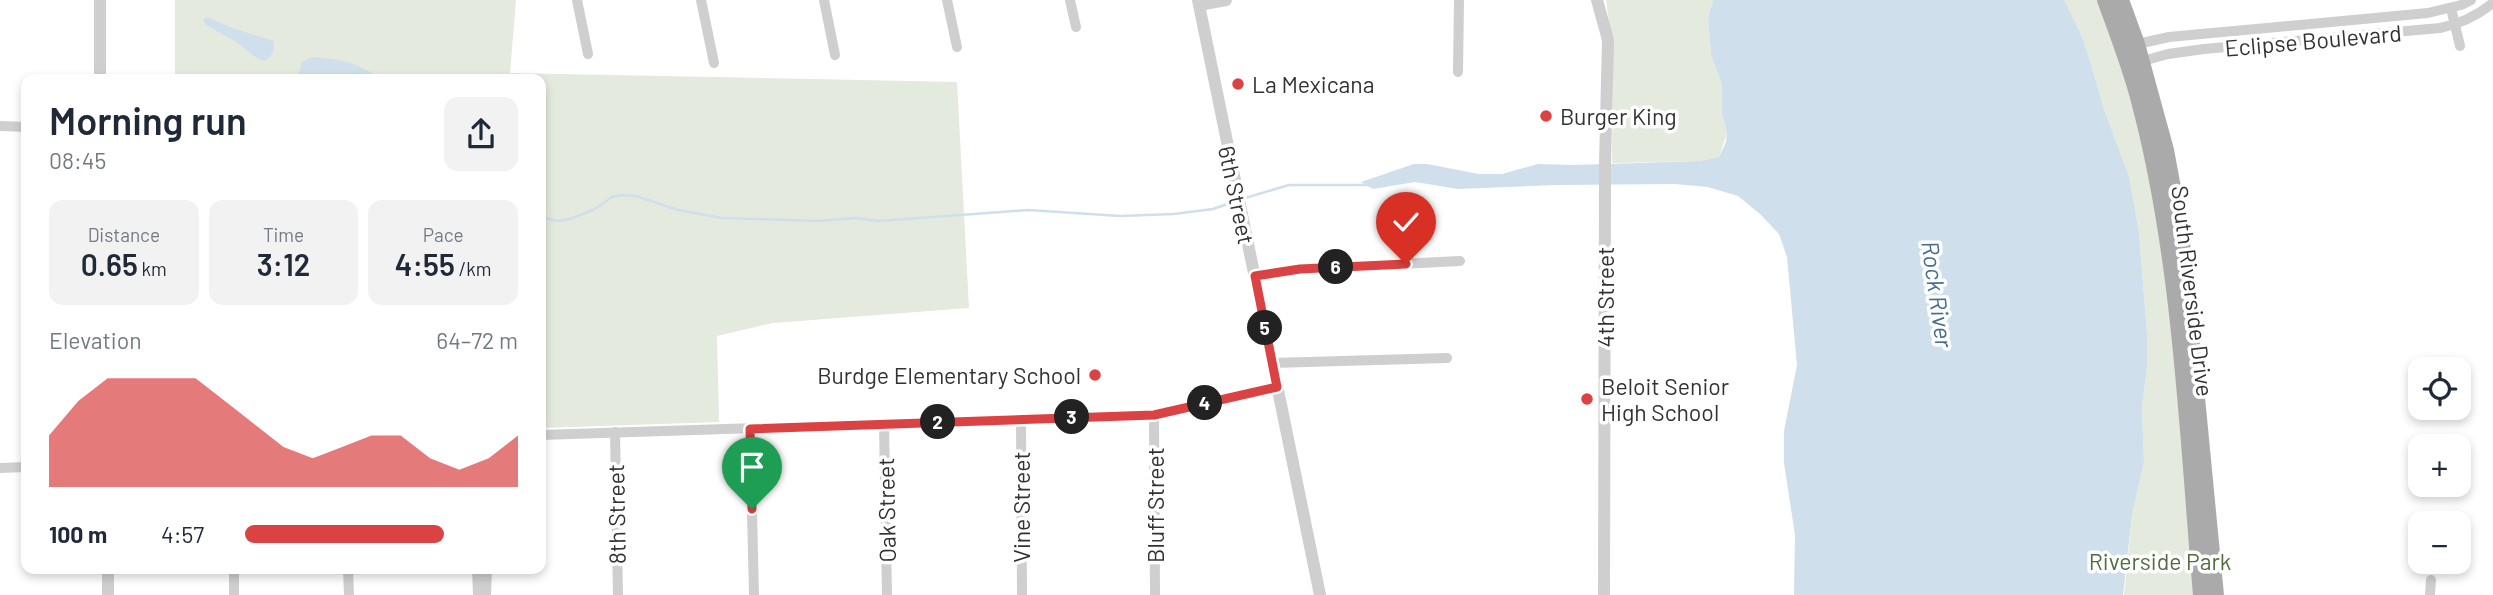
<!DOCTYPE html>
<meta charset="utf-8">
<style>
:root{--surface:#fff;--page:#f2f2f3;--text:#1f2937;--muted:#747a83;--accent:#db4243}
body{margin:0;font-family:Barlow,sans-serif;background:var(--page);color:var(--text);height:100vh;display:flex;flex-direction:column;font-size:26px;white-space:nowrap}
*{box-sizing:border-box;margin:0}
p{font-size:23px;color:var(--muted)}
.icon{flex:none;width:38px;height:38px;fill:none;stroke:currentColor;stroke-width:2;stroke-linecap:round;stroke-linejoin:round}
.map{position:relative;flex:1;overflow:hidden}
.drawer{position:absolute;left:21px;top:74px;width:525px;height:500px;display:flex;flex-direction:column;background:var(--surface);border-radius:14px;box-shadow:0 4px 10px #0003}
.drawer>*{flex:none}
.controls{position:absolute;left:2408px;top:357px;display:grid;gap:14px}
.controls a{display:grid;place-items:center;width:63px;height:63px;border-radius:14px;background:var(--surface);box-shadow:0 4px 10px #0003;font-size:35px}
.pin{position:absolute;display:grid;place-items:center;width:60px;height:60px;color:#fff;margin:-72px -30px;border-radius:50% 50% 50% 0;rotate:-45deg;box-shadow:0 0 7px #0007}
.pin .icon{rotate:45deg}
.km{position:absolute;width:35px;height:35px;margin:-18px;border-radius:50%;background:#222;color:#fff;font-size:19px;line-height:35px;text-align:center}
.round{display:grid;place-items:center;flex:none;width:74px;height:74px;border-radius:14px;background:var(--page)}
.headline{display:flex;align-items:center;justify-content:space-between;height:119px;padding:0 28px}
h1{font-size:38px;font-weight:600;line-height:52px}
.stats{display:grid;grid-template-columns:repeat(3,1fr);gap:10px;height:119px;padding:7px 28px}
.stats div{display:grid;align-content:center;border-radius:14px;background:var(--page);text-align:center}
.stats b{font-size:30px;font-weight:600}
.stats small{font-size:19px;font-weight:400}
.stats p{font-size:19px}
.chart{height:196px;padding:14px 28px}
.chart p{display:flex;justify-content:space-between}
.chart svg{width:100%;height:126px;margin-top:7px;fill:var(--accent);opacity:.7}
ul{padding:0 28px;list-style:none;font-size:23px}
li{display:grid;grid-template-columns:112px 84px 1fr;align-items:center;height:52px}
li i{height:18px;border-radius:9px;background:var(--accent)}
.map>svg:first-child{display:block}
.green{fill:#e4eade}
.water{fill:#cfdfeb}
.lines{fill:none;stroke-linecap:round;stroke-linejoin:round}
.stream{stroke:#cfdfeb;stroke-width:2.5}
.minor{stroke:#cfcfcf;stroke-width:10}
.tertiary{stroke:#cfcfcf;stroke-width:12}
.primary{stroke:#aaa;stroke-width:16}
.route-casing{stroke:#fff;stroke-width:14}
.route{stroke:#db4243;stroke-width:9}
.poi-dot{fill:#db4243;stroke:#fff;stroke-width:2.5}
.labels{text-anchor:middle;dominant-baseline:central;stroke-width:7;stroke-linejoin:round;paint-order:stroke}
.street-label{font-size:23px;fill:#323232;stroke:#fff}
.poi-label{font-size:23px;fill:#323232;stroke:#fff;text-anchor:start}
.park-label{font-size:23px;fill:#526c41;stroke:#fff}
.water-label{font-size:24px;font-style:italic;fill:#446d90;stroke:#fff}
</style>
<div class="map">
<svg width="2493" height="595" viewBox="0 0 2493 595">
<rect width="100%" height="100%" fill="#fff"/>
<g class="green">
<path d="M175,0h341l-6,73 447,9 12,226 -196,15 -56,13 2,86 -178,6v-349h-366z"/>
<path d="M1606,0h107l-5,18 3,37 11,30v29l5,19 -8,24 -20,4 -87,2 1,-112z"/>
<path d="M2062,0h38l20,60 22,81 23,121 31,333h-72l8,-80 12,-53 -2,-55 5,-39v-34l-8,-102 -10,-56 -24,-64 -21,-71z"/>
</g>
<g class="water">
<path d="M1713,0h351l20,41 21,71 24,64 10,56 8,102v34l-5,39 2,55 -12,53 -9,80h-329l1,-60 -11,-72v-32l13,-66 -10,-108 -8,-23 -19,-20 -22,-18 -30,-9 -33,-3 -118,1 -99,4 -43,-7 -42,7 -12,-7 53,-18h13l52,10h23l36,-10 36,1 125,-4 20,-4 7,-15 1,-9 -5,-19v-29l-11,-30 -3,-37z"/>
<path d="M207,17l28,12 39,12c1,8 -2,15 -9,20l-7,-2 -20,-16 -32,-18 -3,-5z"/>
<path d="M311,57c25,2 43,4 64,18l1,4h-73l-5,-3 4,-14z"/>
</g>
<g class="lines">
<g class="stream">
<path d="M1242,199l47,-14h81"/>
<path d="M541,217l17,4 12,-2 25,-10 17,-12 11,-2 13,1 42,14 44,8 96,3 38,-3 22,3 150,-11 92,6 54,-2 39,-5 23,-8"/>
</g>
<g class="minor">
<path d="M577,0l11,54"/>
<path d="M701,0l13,63"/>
<path d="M824,0l11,55"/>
<path d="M947,0l10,47"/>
<path d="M1070,0l6,27"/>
<path d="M2451,8l9,38"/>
<path d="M2133,45l36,-8 259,-24 33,-8 10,-5"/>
<path d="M2139,62l29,-8 36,-5 236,-21c20,-4 37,-12 53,-25"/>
<path d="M1458,72l1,-72"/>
<path d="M0,126l26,1"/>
<path d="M1255,276l45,-7 160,-8"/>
<path d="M1272,363l175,-5"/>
<path d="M1154,415l1,180"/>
<path d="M1021,419l1,176"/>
<path d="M884,424l3,171"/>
<path d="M750,429l4,166"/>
<path d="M615,432l3,163"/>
<path d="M541,435l613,-20 123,-28"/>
<path d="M0,468l26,-1"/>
<path d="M234,569v26"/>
<path d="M348,569l1,26"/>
<path d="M477,569l1,26"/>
<path d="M486,595l1,-26"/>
<path d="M2430,595l1,-15"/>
</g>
<g class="tertiary">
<path d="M1198,0l122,595"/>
<path d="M1597,0l11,40 -3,123 -1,432"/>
<path d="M1199,5l27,-5"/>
<path d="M100,79v-79"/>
<path d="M108,569v26"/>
</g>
<g class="primary">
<path d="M2105,0c12,33 25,66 34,101 42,158 48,331 62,494"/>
<path d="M2121,0l16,44 29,106 15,81 35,364"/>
</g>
</g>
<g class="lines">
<defs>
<path id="route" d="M752,509l-2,-80 404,-14 123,-28 -22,-111 45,-7 106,-5"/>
</defs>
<use href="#route" class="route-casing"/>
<use href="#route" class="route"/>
</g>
<g class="poi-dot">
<circle cx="1238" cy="84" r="7"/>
<circle cx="1546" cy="116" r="7"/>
<circle cx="1095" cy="375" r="7"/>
<circle cx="1587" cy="399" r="7"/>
</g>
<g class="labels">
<g class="street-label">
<text transform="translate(2313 40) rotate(-5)">Eclipse Boulevard</text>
<text transform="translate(1237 195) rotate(78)">6th Street</text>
<text transform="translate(2193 291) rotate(83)">South Riverside Drive</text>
<text transform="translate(1605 297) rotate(-90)">4th Street</text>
<text transform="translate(1155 505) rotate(-90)">Bluff Street</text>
<text transform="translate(1021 507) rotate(-90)">Vine Street</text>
<text transform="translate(886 510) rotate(-91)">Oak Street</text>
<text transform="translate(616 514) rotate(-91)">8th Street</text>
</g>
<g class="poi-label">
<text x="1252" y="84">La Mexicana</text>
<text x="1560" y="116">Burger King</text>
<text x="1081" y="375" text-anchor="end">Burdge Elementary School</text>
<text x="1601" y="386">Beloit Senior<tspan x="1601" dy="26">High School</tspan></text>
</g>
<g class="park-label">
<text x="2160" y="561">Riverside Park</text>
</g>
<g class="water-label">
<text transform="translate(1938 294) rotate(82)">Rock River</text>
</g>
</g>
</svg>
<div class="controls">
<a><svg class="icon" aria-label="locate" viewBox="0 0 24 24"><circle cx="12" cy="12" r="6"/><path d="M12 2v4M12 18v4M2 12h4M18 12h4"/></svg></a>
<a>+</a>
<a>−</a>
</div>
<div class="pin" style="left:752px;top:509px;background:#1e9e55"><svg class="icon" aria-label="arrive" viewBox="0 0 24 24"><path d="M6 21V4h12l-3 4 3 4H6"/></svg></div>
<div class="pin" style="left:1406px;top:264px;background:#d93025"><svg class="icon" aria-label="check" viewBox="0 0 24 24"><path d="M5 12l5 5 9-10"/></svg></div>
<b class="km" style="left:938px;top:422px">2</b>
<b class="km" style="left:1072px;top:417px">3</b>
<b class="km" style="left:1205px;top:403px">4</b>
<b class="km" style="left:1265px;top:328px">5</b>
<b class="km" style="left:1336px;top:267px">6</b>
<section class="drawer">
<div class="headline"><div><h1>Morning run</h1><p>08:45</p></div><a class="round"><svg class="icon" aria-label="share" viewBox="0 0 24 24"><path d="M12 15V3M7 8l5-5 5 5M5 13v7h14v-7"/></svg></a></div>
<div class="stats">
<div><p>Distance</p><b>0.65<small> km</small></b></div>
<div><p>Time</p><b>3:12</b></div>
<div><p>Pace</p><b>4:55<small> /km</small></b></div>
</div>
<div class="chart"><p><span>Elevation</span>64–72 m</p>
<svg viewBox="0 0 160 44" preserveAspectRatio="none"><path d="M0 44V26L10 14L20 6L30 6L40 6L50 6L60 14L70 22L80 30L90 34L100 30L110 26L120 26L130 34L140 38L150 34L160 26V44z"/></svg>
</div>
<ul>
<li><b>100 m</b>4:57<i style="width:73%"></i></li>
</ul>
</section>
</div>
